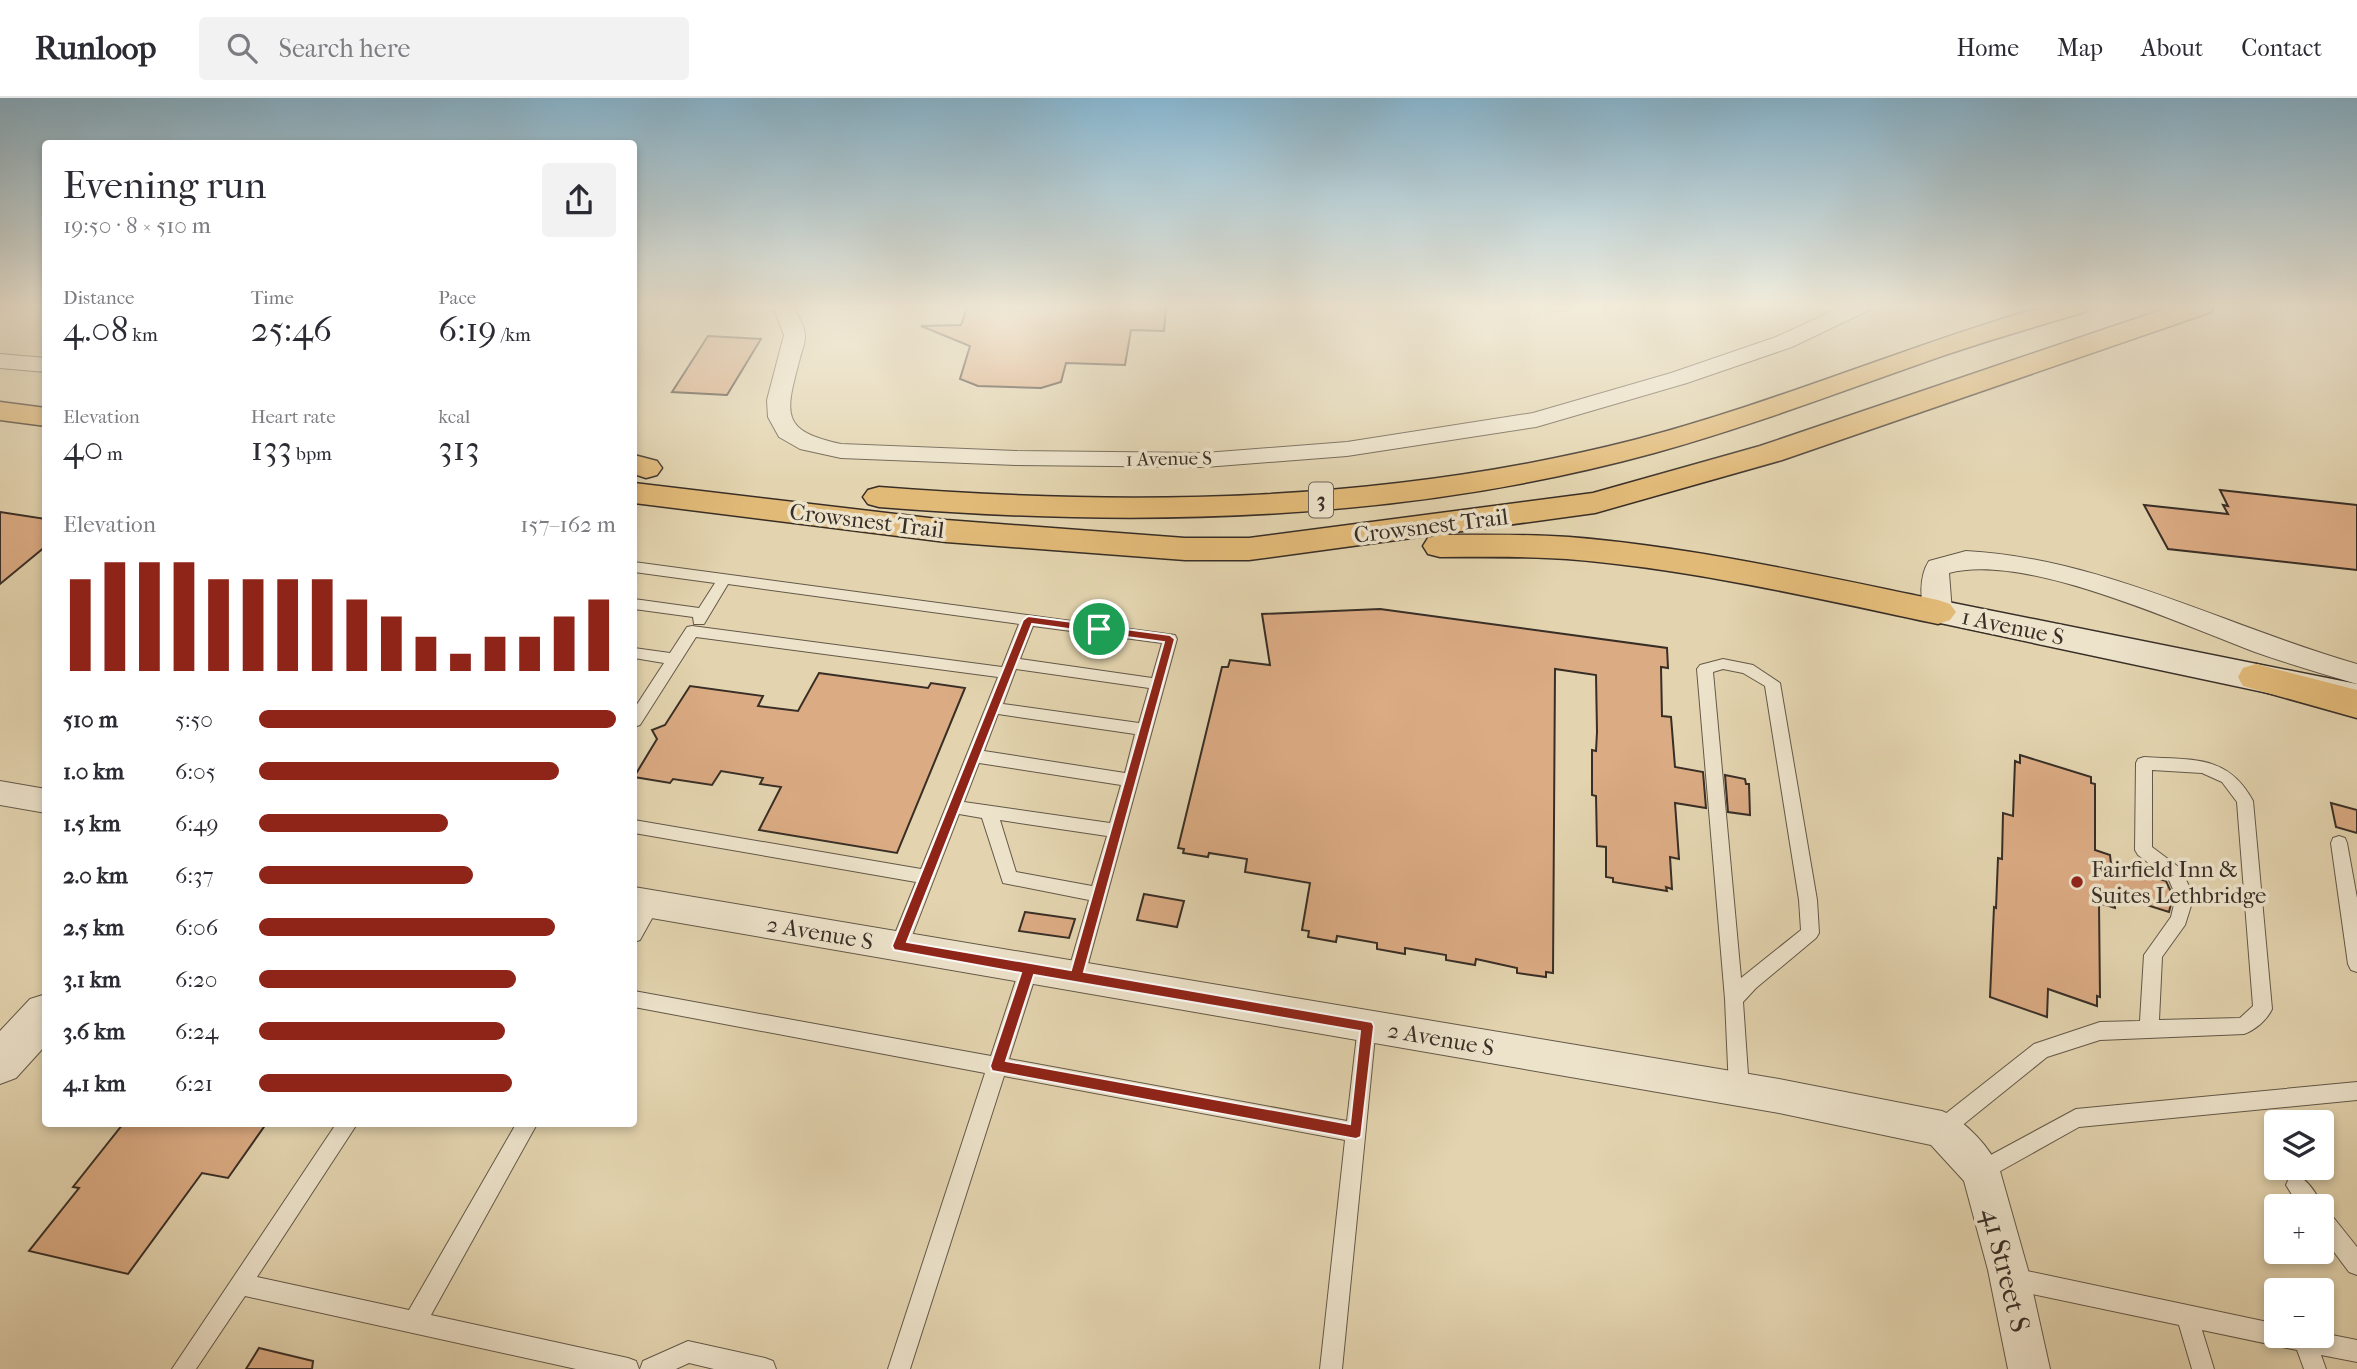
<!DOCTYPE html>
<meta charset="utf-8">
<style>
:root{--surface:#fff;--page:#f2f2f3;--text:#2b2b33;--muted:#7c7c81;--line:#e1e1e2;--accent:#8f2418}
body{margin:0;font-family:"IM FELL French Canon",serif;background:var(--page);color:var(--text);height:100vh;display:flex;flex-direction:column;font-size:26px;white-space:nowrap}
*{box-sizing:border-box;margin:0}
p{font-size:23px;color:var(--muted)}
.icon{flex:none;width:38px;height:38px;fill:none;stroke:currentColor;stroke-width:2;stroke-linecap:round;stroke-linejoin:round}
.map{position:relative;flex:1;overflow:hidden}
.details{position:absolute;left:42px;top:42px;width:595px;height:987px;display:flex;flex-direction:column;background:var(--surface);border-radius:7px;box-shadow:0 4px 10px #0003}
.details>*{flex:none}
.fabs{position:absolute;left:2264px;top:1012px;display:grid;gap:14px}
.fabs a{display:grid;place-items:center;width:70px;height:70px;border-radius:7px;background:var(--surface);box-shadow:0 4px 10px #0003;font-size:35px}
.pin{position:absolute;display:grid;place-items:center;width:60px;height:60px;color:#fff;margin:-30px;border:4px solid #fff;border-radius:50%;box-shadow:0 2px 7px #0007}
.round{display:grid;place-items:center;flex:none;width:74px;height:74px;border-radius:7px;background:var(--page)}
.head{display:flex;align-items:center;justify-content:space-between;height:119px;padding:0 21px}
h1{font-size:38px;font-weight:600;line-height:52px}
.figures{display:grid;grid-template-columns:repeat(3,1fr);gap:10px;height:119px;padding:7px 21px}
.figures div{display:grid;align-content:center}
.figures b{font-size:35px;font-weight:600}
.figures small{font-size:19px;font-weight:400}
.figures p{font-size:19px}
.chart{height:196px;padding:14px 21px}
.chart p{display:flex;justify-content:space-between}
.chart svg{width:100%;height:126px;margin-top:7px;stroke:var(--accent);stroke-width:6}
ul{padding:0 21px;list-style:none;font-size:23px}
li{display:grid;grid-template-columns:112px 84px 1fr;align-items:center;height:52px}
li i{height:18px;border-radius:9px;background:var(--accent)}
header{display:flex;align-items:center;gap:42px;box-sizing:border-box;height:98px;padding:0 35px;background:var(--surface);border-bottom:2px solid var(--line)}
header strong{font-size:33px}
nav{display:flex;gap:38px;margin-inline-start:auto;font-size:24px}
.search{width:490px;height:63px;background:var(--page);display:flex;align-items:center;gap:18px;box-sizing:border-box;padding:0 24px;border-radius:7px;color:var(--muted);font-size:26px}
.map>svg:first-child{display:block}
.building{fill:#dbab83;stroke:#382e26;stroke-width:2}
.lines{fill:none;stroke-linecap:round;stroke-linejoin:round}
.service-casing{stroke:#635848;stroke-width:2}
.minor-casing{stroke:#635848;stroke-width:2}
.tertiary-casing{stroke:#635848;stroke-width:2}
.secondary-casing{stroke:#382e26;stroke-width:3}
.trunk-casing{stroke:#382e26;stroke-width:3}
.service{fill:#ede3cb;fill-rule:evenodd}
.minor{fill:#ede3cb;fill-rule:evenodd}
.tertiary{fill:#ede3cb;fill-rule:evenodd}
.secondary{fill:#ede3cb;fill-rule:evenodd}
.trunk{fill:#e2ba78;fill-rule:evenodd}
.route{fill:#8f2418;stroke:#fff;stroke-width:2;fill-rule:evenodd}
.poi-dot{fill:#8f2418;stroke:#ede3cb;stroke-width:2.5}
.labels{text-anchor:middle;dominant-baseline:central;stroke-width:7;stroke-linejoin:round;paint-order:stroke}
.far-street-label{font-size:19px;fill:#382e26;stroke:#ede3cb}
.shield{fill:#ede3cb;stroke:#6e6458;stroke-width:2}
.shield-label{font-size:21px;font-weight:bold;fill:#382e26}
.street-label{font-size:23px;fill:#382e26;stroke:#ede3cb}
.poi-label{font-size:23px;fill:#382e26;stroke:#ede3cb;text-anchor:start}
.near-street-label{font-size:28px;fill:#382e26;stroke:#ede3cb}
</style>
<header>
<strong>Runloop</strong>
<div class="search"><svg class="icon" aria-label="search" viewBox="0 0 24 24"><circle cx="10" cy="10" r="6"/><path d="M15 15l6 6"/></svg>Search here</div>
<nav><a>Home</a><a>Map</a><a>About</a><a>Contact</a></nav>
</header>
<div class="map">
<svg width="2357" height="1271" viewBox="0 0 2357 1271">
<rect width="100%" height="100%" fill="#e3d4af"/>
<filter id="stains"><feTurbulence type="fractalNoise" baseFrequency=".00286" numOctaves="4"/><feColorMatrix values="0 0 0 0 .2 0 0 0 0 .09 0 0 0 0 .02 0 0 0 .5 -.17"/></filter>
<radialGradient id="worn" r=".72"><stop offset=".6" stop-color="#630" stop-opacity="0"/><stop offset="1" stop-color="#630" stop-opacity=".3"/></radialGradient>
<g class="building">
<path d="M968,208h198l-2,25 -33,-1 -6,35 -59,-2 -5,19 -20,6 -63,-2 -18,-7 10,-33 -49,-20 40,-1z"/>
<path d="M708,238l53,3 -34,56 -55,-3z"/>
<path d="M2220,392l137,15v65l-189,-21 -24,-44 84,9 -5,-9 5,1z"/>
<path d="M0,414l46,7v27l-46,38z"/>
<path d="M1380,511l287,39 1,20 -7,-1 1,49 9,1 4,50 28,5 3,36 -31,-5 4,56 -9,-2 2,32 -6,-2 1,4 -54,-9v-4l-7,-1v-30l-9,-1 -1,-50 -4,-1v-45l4,1 1,-19 -1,-57 -41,-6 -2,304 -7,-1v5l-29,-4v-5l-41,-9 -1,6 -29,-5v-5l-41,-7v6l-28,-5v-6l-40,-7 -1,6 -28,-5 1,-6 -7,-1 8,-47 -65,-11 2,-13 -38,-6 -1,4 -25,-4 1,-4 -6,-1 44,-181h6l2,-7 40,5 -8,-51z"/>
<path d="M819,575l109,15 3,-5 34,5 -68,165 -138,-23 22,-43 -21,-3 3,-6 -42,-7 -9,14 -39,-6 -3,4 -36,-6 23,-38 -5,-9 13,-5 25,-39 73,10 -5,10 40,5z"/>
<path d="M2020,657l71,22v6l4,1v66l15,5 1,9 55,17 7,15 -4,16 -54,-17v13l-16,-5 1,94 -3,-1v10l-49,-17 -1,28 -57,-20 4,-90 2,1 2,-50 4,1 1,-46 10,3 2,-55 5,2z"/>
<path d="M1725,677l20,4 1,5h3l1,31 -22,-3z"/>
<path d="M2331,705l26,7v23l-21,-6z"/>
<path d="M1144,796l40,7 -7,26 -40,-7z"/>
<path d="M1025,814l50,7 -6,19 -50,-7z"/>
<path d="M123,1026h143l-38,54 -26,-5 -74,101 -99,-23 50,-63 -6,-1z"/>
<path d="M259,1250l54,13 -1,8h-66z"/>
</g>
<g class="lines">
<defs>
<g id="service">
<path d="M634,464l541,73 2,4 -94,343 -7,2 -7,-2 -2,-6 22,-76 -86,-17 -21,-65 -23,-4 -51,132 -3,5 -6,3 -6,-3 -3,-5 26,-64 -282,-49v-13l287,49 77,-192 -302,-40 -56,88 -6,2v-18l30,-46 -30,-5v-10l36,5 17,-26 5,-1 310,41 17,-43 -291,-40 -24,40h-10l-1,-7 -59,-8v-10l65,9 16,-25 -81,-11zM1033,528l129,17 -10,35 -132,-19zM1016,571l133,19 -10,35 -136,-19zM998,616l137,20 -10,39 -141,-22zM979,665l142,22 -11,38 -146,-21zM1000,722l107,16 -15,50 -76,-14z"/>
<path d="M1723,561l30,6 27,18 37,217 2,33 -3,5 -60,50 -13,14 6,87 -3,6 -7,3 -7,-3 -3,-6 -4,-90 -28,-330 3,-4zM1723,571l20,4 22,13 34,214 2,30 -60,48 -28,-306z"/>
<path d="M2144,659c47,3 84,-3 109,44l19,208c-5,11 -17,21 -28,25l-144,6 -53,17 -98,79 -7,3 -7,-3 -3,-7 3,-7 99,-78 66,-22 40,-1 4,-66 27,-38 5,-21 -8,-18 -30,-23 -3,-5 1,-87 2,-4zM2152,672l50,3 20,9 15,20 16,204 -13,12 -81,2 3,-63 23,-32 9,-29 -14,-28 -28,-21z"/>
<path d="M2339,738l6,2 2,5 10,55v74l-6,-2 -3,-6 -17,-121 2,-5z"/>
<path d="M651,799l6,2 3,5 -20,36 -6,2v-23l11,-20z"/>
<path d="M1029,862l6,2 3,6 -29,91 338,62 11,-95 2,-6 7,-2 7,2 2,6 -34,343h-22l25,-229 -341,-64 -94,293h-22l97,-296 -351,-66v-16l357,65 29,-88 3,-6z"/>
<path d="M2357,984v18l-278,27 -91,51 -7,3 -7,-3 -3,-7 3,-7 102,-55z"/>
<path d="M336,1026h21l-100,153 152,33 107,-186h21l-106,191 197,43 8,3 3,8h-63l-331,-73 -49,73h-24z"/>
<path d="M2296,1077c12,5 21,19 26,31v1l-23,-1 -13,-21 3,-7z"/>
<path d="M2322,1111l7,3 28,35v28l-8,-3 -27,-36z"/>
<path d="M2013,1170l264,56v11h45v-2l35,7v22l-36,-7 5,14h-22l-7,-19 -95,-20 12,39h-22l-13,-44 -166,-35 -8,-3 -3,-8 3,-8z"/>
<path d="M688,1243l77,17 8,3 3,8h-62l-25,-6 -13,6h-36l3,-8z"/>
</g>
<g id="minor">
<path d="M773,208h21c3,9 12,22 11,31 0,6 -3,14 -5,21 -14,54 -22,73 41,86l175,7 189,2 142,-11 186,-29 138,-40 105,-36 68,-31h28l-3,4 -77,37 -105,36 -151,44 -189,29 -142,11 -189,-2 -175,-7 -41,-9 -21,-12 -11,-20 -1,-17 17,-65z"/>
<path d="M0,256l46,4v14l-46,-4z"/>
<path d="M1966,453c136,7 261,76 391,113v20c-34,-10 -68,-20 -102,-32 -75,-28 -230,-100 -306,-79l3,39 -4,7 -10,2 -10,-2c-9,-16 -9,-43 1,-58z"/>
<path d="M0,683l46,8v24l-46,-8z"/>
<path d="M634,789l1145,192 163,32c23,9 49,37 58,60l28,99 22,99h-42l-20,-99 -24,-89 -33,-36 -152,-32 -1145,-198z"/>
</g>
<path id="tertiary" d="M46,896v51l-30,33 -16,6v-53l30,-32z"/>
<path id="secondary" d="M1938,502l419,84v28l-431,-92 -6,-8 6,-8z"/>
<g id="trunk">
<path d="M2044,208h44l-3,6c-48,14 -96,28 -143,44 -95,33 -190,70 -288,97 -252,69 -515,75 -775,54l-11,-3 -5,-7 5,-7 11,-3c253,20 508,16 755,-47 139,-36 272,-94 410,-134z"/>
<path d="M2173,208h41l-3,6 -429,148 -187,53 -346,47h-64l-239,-18 -312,-39v-20l312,37 239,18h64l344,-45 167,-47z"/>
<path d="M0,304l46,6v18l-46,-6z"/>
<path d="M634,357l23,6 5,7 -5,7 -11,3 -12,-4z"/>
<path d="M1440,437c43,0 86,-1 129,2 124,10 247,38 369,63l12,4 6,8 -6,8 -12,4c-123,-26 -246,-55 -371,-65 -42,-3 -85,-2 -127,-2l-12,-3 -5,-8 5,-8z"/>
<path d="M2256,566l101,26v28l-114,-32 -5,-9 5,-9z"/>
</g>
</defs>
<use href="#service" class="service-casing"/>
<use href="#minor" class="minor-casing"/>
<use href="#tertiary" class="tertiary-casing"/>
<use href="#secondary" class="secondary-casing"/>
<use href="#trunk" class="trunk-casing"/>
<use href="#service" class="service"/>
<use href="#minor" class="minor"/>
<use href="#tertiary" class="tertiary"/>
<use href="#secondary" class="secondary"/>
<use href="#trunk" class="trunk"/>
</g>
<linearGradient id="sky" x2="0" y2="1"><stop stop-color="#87b6d0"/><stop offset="0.54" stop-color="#f2ecdb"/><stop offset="1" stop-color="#f2ecdb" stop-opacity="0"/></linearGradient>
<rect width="2357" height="386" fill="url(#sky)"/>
<path class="route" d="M1028,518l142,19 5,4 -91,333 288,50 2,4 -13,111 -5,2 -364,-68 -2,-5 31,-93 -127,-23 -2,-4 131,-326zM1032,526l132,18 -93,328 -164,-28zM1034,877l326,56 -10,93 -344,-63z"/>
<circle class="poi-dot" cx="2077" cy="784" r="7"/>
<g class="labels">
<g class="far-street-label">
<text transform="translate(1169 361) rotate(-1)">1 Avenue S</text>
</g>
<rect class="shield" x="1309" y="384.5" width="24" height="35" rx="5"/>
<g class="shield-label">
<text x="1321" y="402">3</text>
</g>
<g class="street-label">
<text transform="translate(867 423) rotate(7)">Crowsnest Trail</text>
<text transform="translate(1431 428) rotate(-7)">Crowsnest Trail</text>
<text transform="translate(2013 529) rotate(12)">1 Avenue S</text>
<text transform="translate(820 835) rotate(10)">2 Avenue S</text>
<text transform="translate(1441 941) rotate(10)">2 Avenue S</text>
</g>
<g class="poi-label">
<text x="2091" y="771">Fairfield Inn &amp;<tspan x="2091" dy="26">Suites Lethbridge</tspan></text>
</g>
<g class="near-street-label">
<text transform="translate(2006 1172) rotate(76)">41 Street S</text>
</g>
</g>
<rect width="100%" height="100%" filter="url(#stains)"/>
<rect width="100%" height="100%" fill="url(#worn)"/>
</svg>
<div class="fabs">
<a><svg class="icon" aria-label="layers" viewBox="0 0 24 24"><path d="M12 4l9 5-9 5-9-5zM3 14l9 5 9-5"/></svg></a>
<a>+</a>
<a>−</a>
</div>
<div class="pin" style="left:1099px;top:531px;background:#1e9e55"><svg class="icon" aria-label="arrive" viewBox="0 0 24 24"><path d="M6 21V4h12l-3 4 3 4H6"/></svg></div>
<section class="details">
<div class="head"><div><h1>Evening run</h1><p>19:50 · 8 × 510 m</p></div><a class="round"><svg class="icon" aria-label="share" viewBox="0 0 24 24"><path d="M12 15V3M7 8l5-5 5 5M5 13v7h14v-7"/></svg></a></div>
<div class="figures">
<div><p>Distance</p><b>4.08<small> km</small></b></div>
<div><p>Time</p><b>25:46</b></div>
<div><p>Pace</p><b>6:19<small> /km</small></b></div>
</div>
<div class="figures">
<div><p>Elevation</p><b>40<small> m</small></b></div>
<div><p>Heart rate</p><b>133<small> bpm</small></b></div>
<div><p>kcal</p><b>313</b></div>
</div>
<div class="chart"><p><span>Elevation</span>157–162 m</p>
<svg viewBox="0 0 160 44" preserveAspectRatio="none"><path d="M5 44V12M15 44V6M25 44V6M35 44V6M45 44V12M55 44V12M65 44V12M75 44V12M85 44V19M95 44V25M105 44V32M115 44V38M125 44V32M135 44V32M145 44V25M155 44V19"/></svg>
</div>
<ul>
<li><b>510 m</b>5:50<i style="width:100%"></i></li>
<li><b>1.0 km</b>6:05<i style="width:84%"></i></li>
<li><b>1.5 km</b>6:49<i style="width:53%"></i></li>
<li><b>2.0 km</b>6:37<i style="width:60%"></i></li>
<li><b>2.5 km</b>6:06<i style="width:83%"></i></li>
<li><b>3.1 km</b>6:20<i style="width:72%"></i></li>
<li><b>3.6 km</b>6:24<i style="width:69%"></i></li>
<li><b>4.1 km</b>6:21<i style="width:71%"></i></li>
</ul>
</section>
</div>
